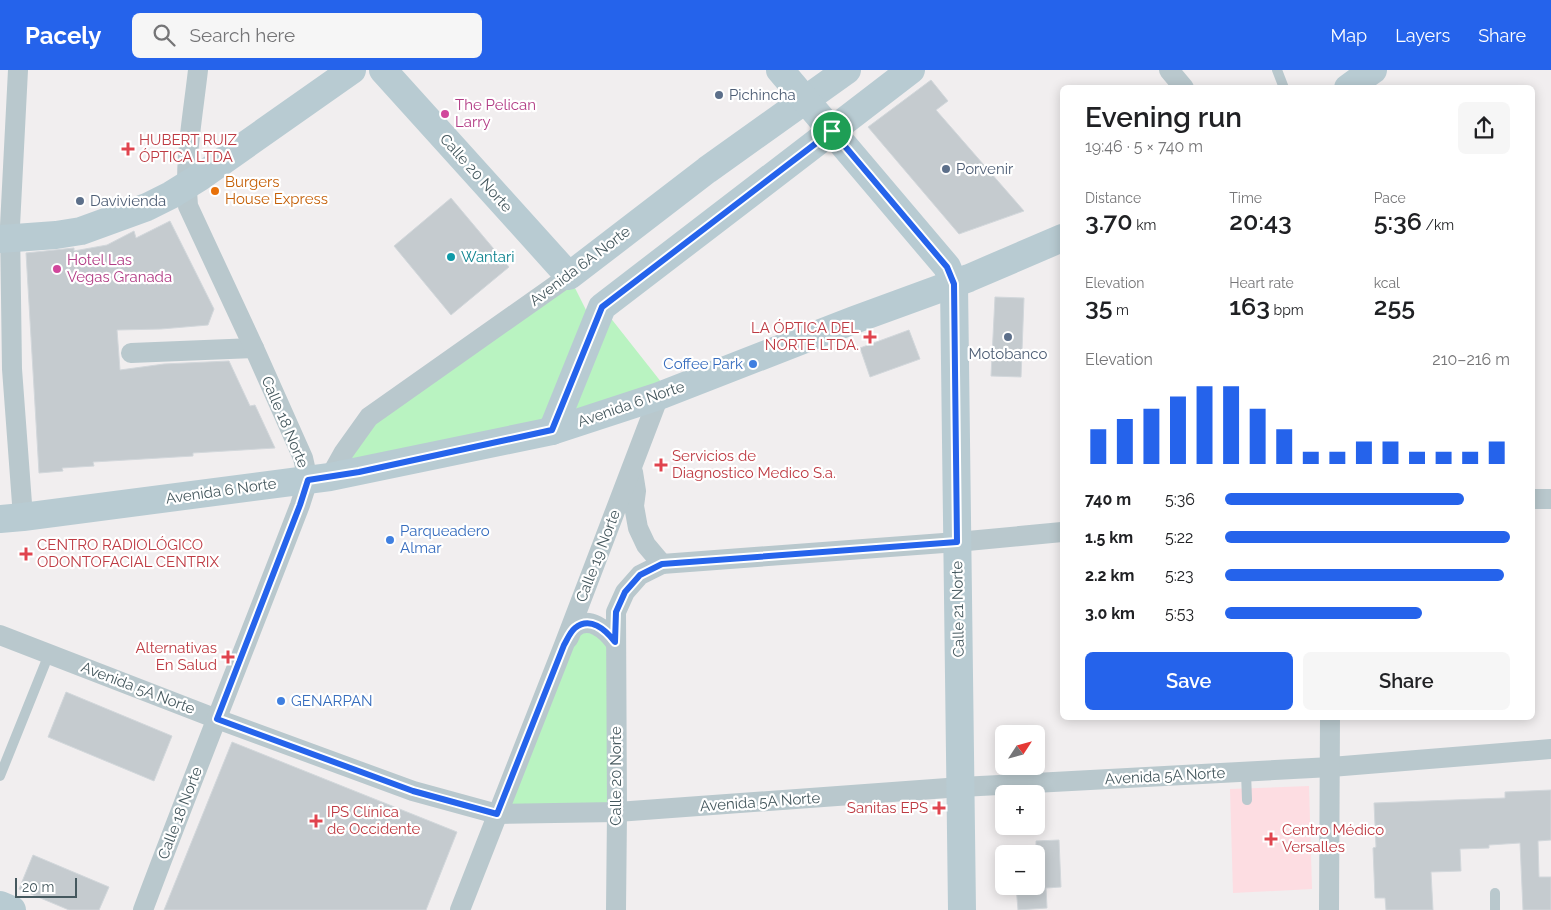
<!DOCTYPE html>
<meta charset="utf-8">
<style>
:root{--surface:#fff;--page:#f6f6f6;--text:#202124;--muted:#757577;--accent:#2563eb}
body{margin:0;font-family:Raleway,sans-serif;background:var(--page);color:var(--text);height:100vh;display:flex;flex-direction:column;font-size:19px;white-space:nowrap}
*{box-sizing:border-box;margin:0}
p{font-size:16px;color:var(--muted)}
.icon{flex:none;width:28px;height:28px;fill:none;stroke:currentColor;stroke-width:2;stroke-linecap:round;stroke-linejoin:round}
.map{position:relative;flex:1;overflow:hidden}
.panel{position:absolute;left:1060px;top:15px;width:475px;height:635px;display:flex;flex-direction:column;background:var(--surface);border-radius:8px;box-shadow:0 2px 12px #0003}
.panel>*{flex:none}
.needle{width:32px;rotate:54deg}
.fabs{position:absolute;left:995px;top:655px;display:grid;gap:10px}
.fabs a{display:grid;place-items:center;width:50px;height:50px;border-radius:8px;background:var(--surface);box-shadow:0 2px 12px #0003;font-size:25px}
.scale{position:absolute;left:15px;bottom:12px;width:62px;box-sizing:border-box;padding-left:5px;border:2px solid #45585e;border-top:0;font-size:14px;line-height:18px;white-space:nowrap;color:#45585e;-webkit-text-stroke:4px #fff;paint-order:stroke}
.pin{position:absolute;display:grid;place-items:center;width:42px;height:42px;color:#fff;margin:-21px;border:2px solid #fff;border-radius:50%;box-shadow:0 1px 5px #0007}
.round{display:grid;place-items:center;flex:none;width:52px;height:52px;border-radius:8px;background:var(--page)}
.head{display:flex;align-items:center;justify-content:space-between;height:85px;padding:0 25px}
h1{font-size:28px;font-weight:600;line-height:38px}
.figures{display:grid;grid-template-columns:repeat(3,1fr);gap:8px;height:85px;padding:5px 25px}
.figures div{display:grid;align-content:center}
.figures b{font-size:25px;font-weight:600}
.figures small{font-size:14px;font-weight:400}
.figures p{font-size:14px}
.chart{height:140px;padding:10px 25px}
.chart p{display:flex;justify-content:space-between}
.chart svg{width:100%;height:90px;margin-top:5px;stroke:var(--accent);stroke-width:6}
.primary-button{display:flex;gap:10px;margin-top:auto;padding:10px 25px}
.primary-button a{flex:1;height:58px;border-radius:8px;background:var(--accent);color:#fff;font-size:20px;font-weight:600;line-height:58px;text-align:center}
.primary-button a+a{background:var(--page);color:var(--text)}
ul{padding:0 25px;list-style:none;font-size:16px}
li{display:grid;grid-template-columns:80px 60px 1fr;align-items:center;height:38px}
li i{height:12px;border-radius:6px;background:var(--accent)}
header{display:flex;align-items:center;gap:30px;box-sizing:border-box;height:70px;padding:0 25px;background:var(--accent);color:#fff}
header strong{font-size:24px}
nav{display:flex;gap:28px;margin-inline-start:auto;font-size:18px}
.search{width:350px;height:45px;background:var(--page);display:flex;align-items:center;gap:12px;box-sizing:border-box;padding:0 18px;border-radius:8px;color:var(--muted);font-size:19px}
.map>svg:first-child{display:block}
.medical{fill:#fddde2}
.green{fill:#b9f3c1}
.building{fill:#c5cbcf;stroke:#d2d7db}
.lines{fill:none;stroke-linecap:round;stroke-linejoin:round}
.lane{stroke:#b9c8cd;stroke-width:10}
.street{stroke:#b9c8cd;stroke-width:20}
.secondary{stroke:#b8cbd2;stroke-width:28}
.route-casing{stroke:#fff;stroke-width:10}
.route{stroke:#2563eb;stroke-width:6}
.service-dot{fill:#5c6f8a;stroke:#fff;stroke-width:2}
.hotel-dot{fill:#d1479c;stroke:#fff;stroke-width:2}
.health-dot{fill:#e0444e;stroke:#fff;stroke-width:2}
.food-dot{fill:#e8710a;stroke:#fff;stroke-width:2}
.culture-dot{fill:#0f9aa8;stroke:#fff;stroke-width:2}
.shop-dot{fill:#3f7fe0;stroke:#fff;stroke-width:2}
.labels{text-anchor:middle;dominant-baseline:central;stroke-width:4.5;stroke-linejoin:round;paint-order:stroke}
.service-label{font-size:15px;fill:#4e5e75;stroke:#fff;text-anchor:start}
.hotel-label{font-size:15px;fill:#b23c85;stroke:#fff;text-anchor:start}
.health-label{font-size:15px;fill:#be3a42;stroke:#fff;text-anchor:start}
.street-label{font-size:15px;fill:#45585e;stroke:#fff}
.food-label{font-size:15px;fill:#c56008;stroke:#fff;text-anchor:start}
.culture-label{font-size:15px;fill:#0d838f;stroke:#fff;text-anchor:start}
.shop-label{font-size:15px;fill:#366cbe;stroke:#fff;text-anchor:start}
</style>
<header>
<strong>Pacely</strong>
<div class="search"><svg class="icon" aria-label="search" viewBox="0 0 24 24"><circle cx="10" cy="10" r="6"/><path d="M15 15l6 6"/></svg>Search here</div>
<nav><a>Map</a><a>Layers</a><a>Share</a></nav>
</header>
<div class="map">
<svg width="1551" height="840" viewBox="0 0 1551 840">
<rect width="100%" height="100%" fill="#f1eeef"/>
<path class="medical" d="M1309,716l3,103 -79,4 -3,-104z"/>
<g class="green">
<path d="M569,206l25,50 8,-19 67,85 -310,80 -15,-20 25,-35z"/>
<path d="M574,559l32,1 11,182 -120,2z"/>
</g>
<g class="building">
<path d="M931,10l17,21 -12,9 88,101 -65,23 -91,-107z"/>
<path d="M451,128l58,69 -58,48 -57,-69z"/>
<path d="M170,151l44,88 -6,16 -47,4 -44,1 3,40 44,-6 65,-3 21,45 5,-1 20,43 -82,5v3l-100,6 1,4 -32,2 1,3 -24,2 -13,-220 48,-5v3l33,-6 27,-14 2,7z"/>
<path d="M995,227l29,1 -3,79 -30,-1z"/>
<path d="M909,260l11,29 -50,18 -10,-29z"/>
<path d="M66,622l106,44 -18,45 -106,-44z"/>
<path d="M232,672l225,90 -31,78h-262z"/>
<path d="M1551,720v50l-13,1 1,36h12v33h-28l-3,-67 -31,2v3l-29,1 1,22 -30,1 2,38h-47l-1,-12h-10l-2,-50 3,-1 -2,-44 131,-5v-6z"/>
<path d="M1059,770l2,47 -15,1 1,20 -29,2 -2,-24h20v-45z"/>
<path d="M33,785l76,32 -10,23h-30l-50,-21z"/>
</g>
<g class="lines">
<g class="lane">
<path d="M1277,0l7,18"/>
<path d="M1246,702l1,28"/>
<path d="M0,706l49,-122"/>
<path d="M1495,823v17"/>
</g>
<g class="street">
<path d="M18,0l-8,156 2,143 11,148"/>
<path d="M1169,0l15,18"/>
<path d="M131,283l123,-5"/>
<path d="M633,402l3,19 -2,15 4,22 8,17 16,19"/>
<path d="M330,407l14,-25 25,-35 200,-141"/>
<path d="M1532,429h19"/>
<path d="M0,565l217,84 196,72 84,23 120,-2 344,-25 370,-20 220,-18"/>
<path d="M568,569c2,-3 3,-8 6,-11 15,-13 32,2 41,14"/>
<path d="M143,840c51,-136 105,-270 157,-405l8,-25 -5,-22 -49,-110 -66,-142c-4,-45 5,-91 10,-136"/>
<path d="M460,840l104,-265 95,-249"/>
<path d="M616,840l1,-98 -1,-200 9,-20 15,-17 22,-11 295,-22 105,-10"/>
<path d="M1329,840l1,-192"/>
</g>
<g class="secondary">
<path d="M383,0l186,206 138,-106 140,-100"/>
<path d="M780,0l167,197 7,17 8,626"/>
<path d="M1348,18l25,-18"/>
<path d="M0,169l56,-4 25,-4 66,-24 24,-12 29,-18 152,-107"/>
<path d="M552,361l50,-124 309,-237"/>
<path d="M0,449l23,-2 307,-40 222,-46 107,-35 195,-76 115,-42 93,-40"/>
<path d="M0,835l12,5"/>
</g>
</g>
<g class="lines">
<defs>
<path id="route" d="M832,61l115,136 7,17 3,258 -295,22 -22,11 -15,17 -9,20 -1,30c-10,-13 -25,-26 -40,-14 -5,4 -8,12 -11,17l-67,169 -84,-23 -196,-72 83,-214 8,-25 51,-8 193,-42 50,-123z"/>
</defs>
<use href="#route" class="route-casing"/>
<use href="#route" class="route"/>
</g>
<g class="service-dot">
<circle cx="719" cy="25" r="5"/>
<circle cx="946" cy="99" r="5"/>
<circle cx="80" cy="131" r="5"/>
<circle cx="1008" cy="267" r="5"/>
</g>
<g class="hotel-dot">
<circle cx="445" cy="44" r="5"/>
<circle cx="57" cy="199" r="5"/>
</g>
<g class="health-dot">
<path d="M125.5 71.5h5v5h5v5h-5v5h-5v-5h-5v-5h5z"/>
<path d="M867.5 259.5h5v5h5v5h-5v5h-5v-5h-5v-5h5z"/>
<path d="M658.5 387.5h5v5h5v5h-5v5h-5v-5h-5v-5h5z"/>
<path d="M23.5 476.5h5v5h5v5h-5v5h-5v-5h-5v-5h5z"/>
<path d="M225.5 579.5h5v5h5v5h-5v5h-5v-5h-5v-5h5z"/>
<path d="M936.5 730.5h5v5h5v5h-5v5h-5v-5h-5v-5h5z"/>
<path d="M313.5 743.5h5v5h5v5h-5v5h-5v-5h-5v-5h5z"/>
<path d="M1268.5 761.5h5v5h5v5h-5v5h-5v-5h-5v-5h5z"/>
</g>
<circle class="food-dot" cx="215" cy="121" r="5"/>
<circle class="culture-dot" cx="451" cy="187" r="5"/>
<g class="shop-dot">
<circle cx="753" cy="294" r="5"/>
<circle cx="390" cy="470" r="5"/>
<circle cx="281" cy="631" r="5"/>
</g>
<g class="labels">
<g class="service-label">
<text x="729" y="25">Pichincha</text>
<text x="956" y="99">Porvenir</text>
<text x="90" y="131">Davivienda</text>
<text x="1008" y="284" text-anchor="middle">Motobanco</text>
</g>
<g class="hotel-label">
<text x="455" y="35">The Pelican<tspan x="455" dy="17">Larry</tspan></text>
<text x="67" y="190">Hotel Las<tspan x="67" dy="17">Vegas Granada</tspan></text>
</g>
<g class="health-label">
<text x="139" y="70">HUBERT RUIZ<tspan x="139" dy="17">ÓPTICA LTDA</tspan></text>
<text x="859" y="258" text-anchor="end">LA ÓPTICA DEL<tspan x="859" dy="17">NORTE LTDA.</tspan></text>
<text x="672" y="386">Servicios de<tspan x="672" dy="17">Diagnostico Medico S.a.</tspan></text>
<text x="37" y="475">CENTRO RADIOLÓGICO<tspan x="37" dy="17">ODONTOFACIAL CENTRIX</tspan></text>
<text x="217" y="578" text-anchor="end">Alternativas<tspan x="217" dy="17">En Salud</tspan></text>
<text x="928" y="738" text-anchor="end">Sanitas EPS</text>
<text x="327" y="742">IPS Clínica<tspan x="327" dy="17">de Occidente</tspan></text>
<text x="1282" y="760">Centro Médico<tspan x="1282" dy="17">Versalles</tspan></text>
</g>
<g class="street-label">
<text transform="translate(476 103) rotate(48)">Calle 20 Norte</text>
<text transform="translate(580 196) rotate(-37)">Avenida 6A Norte</text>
<text transform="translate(631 334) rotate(-19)">Avenida 6 Norte</text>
<text transform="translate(285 352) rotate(67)">Calle 18 Norte</text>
<text transform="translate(221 421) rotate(-8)">Avenida 6 Norte</text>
<text transform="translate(598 486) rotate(-69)">Calle 19 Norte</text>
<text transform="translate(958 539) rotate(-91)">Calle 21 Norte</text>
<text transform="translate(138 618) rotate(21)">Avenida 5A Norte</text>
<text transform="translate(616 706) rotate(-90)">Calle 20 Norte</text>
<text transform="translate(1165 706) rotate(-3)">Avenida 5A Norte</text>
<text transform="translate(760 732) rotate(-4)">Avenida 5A Norte</text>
<text transform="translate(180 743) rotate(-69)">Calle 18 Norte</text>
</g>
<g class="food-label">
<text x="225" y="112">Burgers<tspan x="225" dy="17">House Express</tspan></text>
</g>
<g class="culture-label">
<text x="461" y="187">Wantari</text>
</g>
<g class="shop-label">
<text x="743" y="294" text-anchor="end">Coffee Park</text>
<text x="400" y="461">Parqueadero<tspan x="400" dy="17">Almar</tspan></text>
<text x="291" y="631">GENARPAN</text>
</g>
</g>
</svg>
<div class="fabs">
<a><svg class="needle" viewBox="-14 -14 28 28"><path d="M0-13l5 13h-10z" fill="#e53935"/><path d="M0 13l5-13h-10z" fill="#757577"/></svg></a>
<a>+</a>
<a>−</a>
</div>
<div class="scale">20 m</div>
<div class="pin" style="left:832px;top:61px;background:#1e9e55"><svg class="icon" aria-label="arrive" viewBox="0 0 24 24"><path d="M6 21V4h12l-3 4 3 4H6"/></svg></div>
<section class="panel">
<div class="head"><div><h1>Evening run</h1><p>19:46 · 5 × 740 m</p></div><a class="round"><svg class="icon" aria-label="share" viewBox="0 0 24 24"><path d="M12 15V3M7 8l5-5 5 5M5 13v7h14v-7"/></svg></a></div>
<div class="figures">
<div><p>Distance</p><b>3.70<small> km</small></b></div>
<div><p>Time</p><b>20:43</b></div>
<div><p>Pace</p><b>5:36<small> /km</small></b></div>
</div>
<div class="figures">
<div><p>Elevation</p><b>35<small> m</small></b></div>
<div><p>Heart rate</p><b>163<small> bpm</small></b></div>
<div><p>kcal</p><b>255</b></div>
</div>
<div class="chart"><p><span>Elevation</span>210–216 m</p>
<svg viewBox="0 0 160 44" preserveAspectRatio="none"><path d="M5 44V27M15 44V22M25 44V17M35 44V11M45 44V6M55 44V6M65 44V17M75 44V27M85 44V38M95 44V38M105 44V33M115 44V33M125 44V38M135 44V38M145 44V38M155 44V33"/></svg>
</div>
<ul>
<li><b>740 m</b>5:36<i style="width:84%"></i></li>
<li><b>1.5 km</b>5:22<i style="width:100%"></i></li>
<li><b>2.2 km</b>5:23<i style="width:98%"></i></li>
<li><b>3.0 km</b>5:53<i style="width:69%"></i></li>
</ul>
<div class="primary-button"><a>Save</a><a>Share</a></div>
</section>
</div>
